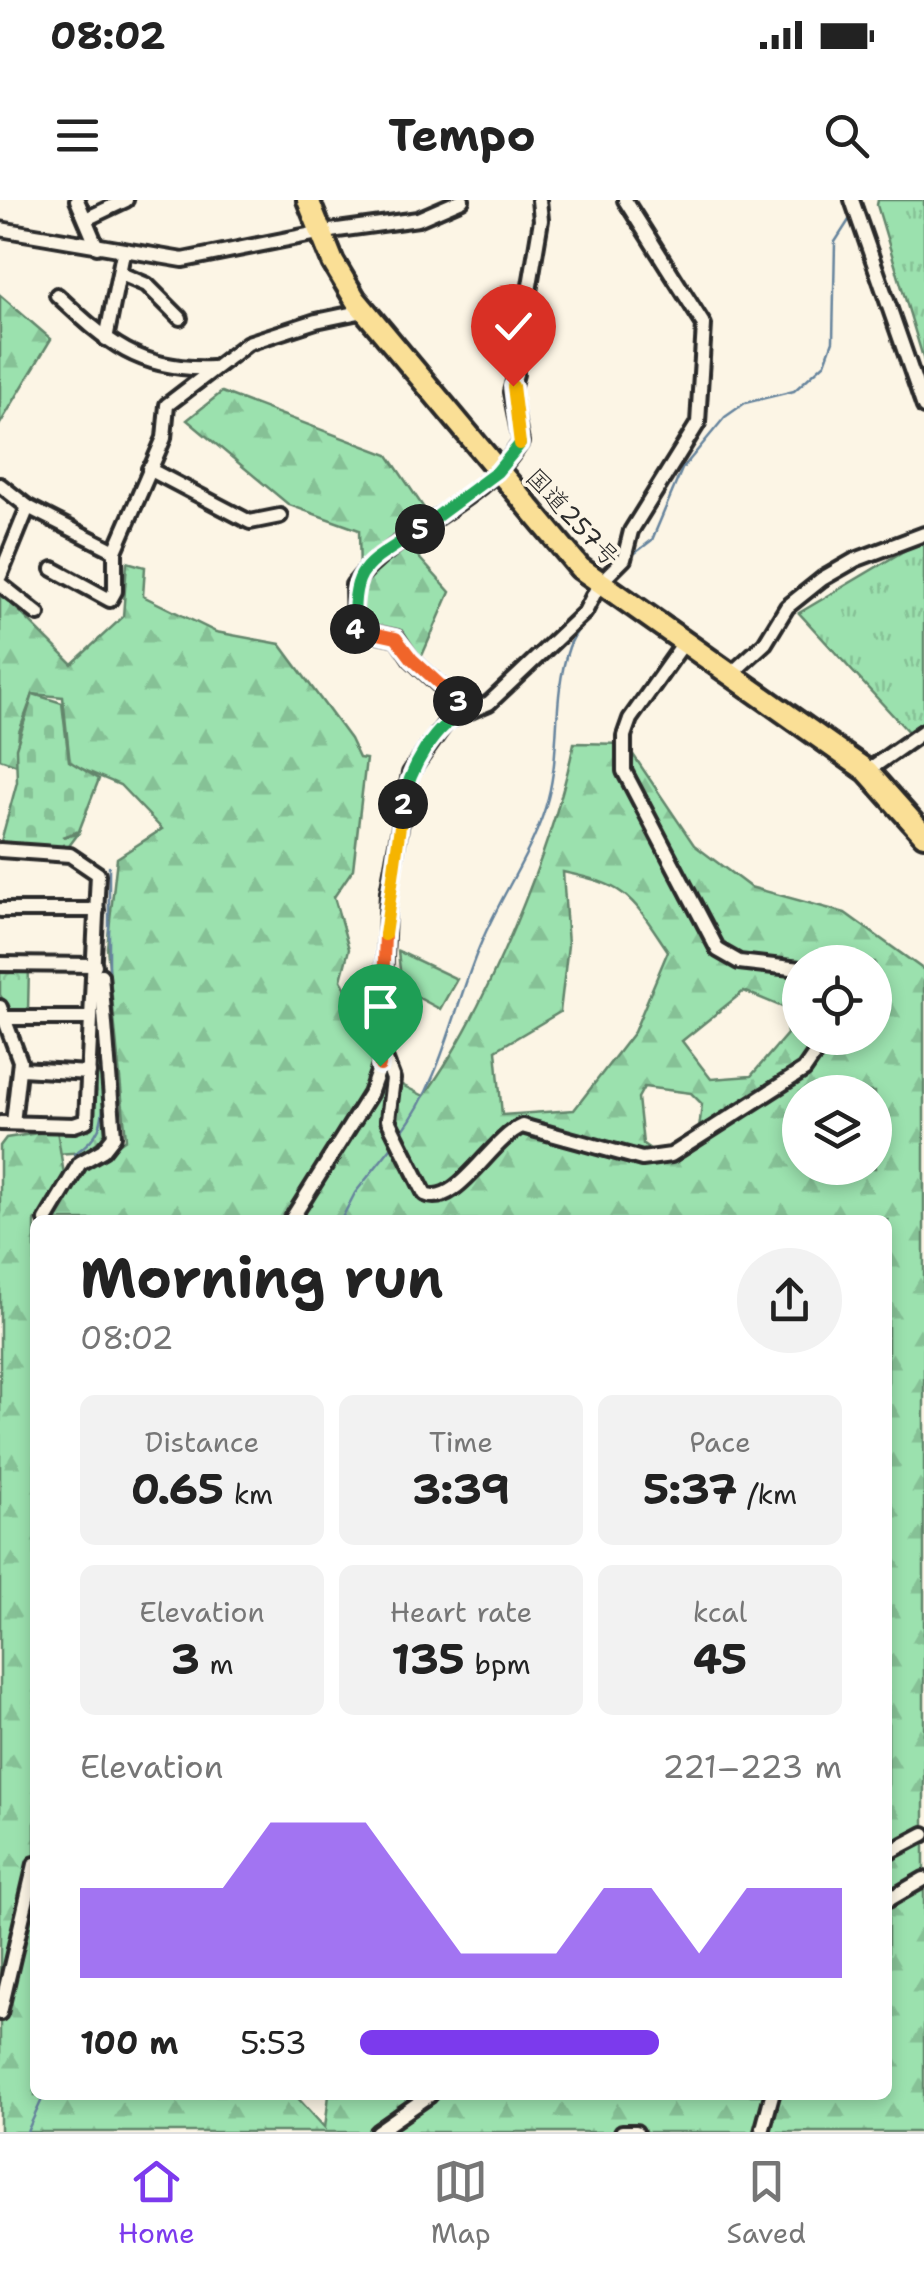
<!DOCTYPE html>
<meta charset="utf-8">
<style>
:root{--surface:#fff;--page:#f2f2f2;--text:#222;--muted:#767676;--line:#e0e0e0;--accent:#7c3aed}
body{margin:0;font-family:"Shantell Sans","Klee One",sans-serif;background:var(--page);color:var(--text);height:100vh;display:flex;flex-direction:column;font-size:38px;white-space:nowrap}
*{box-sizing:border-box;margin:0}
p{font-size:32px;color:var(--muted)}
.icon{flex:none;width:55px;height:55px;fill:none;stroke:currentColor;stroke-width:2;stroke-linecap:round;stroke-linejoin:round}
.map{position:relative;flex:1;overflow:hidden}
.details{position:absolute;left:30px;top:1015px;width:862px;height:885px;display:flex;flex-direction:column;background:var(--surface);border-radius:15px;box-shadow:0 5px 15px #0003}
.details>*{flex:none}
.fabs{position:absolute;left:782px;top:745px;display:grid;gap:20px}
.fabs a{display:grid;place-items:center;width:110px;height:110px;border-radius:50%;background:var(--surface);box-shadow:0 5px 15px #0003;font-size:50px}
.pin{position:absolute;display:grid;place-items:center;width:85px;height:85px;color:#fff;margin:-102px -42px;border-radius:50% 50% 50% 0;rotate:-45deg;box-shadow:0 0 10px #0007}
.pin .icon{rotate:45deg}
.km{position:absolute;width:50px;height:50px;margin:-25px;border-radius:50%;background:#222;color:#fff;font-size:28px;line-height:50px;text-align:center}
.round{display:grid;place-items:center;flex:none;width:105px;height:105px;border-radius:52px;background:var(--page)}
.summary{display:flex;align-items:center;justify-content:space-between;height:170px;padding:0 50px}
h1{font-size:55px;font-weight:700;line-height:75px}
.figures{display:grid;grid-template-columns:repeat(3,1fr);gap:15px;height:170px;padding:10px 50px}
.figures div{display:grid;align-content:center;border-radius:15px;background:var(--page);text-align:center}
.figures b{font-size:42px;font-weight:700}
.figures small{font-size:28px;font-weight:400}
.figures p{font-size:28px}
.chart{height:280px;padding:20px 50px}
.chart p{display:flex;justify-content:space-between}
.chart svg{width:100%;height:180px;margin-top:10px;fill:var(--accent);opacity:.7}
ul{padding:0 50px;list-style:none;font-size:32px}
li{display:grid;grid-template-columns:160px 120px 1fr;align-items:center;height:75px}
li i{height:25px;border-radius:12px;background:var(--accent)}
.status{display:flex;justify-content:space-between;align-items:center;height:70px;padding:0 50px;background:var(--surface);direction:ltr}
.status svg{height:28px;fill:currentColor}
header{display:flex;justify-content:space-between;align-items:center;height:130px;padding:0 50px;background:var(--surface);font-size:45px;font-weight:700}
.tabs{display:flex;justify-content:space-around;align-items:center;height:140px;border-top:2px solid var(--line);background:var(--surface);font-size:28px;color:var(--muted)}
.tabs a{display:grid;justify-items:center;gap:5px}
.tabs .current{color:var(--accent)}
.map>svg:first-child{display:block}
.grass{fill:url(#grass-tufts);stroke:#63866c;stroke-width:2.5}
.forest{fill:url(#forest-firs);stroke:#63866c;stroke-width:2.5;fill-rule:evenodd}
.cemetery{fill:url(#cemetery-stones);stroke:#63866c;stroke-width:2.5}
.park{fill:url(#park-crowns);stroke:#63866c;stroke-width:2.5}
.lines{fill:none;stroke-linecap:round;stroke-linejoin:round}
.stream{stroke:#66849d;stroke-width:2.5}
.minor-casing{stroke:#2b2b2b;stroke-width:20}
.highway-casing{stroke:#2b2b2b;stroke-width:28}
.minor{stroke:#fcf5e5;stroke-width:12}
.highway{stroke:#fadf96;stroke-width:20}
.split-1-casing{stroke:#fff;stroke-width:20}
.split-2-casing{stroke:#fff;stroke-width:20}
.split-3-casing{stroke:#fff;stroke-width:20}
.split-4-casing{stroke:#fff;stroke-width:20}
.split-5-casing{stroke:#fff;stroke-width:20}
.split-6-casing{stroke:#fff;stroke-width:20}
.split-7-casing{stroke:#fff;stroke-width:20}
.split-1{stroke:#f0652b;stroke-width:12}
.split-2{stroke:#f5b400;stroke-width:12}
.split-3{stroke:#22a559;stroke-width:12}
.split-4{stroke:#f0652b;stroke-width:12}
.split-5{stroke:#22a559;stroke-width:12}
.split-6{stroke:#22a559;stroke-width:12}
.split-7{stroke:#f5b400;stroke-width:12}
.labels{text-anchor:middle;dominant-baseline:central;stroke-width:8;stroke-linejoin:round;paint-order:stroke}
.street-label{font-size:25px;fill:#2b2b2b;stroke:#fcf5e5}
</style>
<div class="status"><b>08:02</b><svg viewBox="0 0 49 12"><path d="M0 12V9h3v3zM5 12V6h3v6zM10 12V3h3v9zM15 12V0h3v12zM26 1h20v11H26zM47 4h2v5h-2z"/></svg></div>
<header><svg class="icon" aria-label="menu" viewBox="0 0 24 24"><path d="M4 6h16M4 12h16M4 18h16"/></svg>Tempo<svg class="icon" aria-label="search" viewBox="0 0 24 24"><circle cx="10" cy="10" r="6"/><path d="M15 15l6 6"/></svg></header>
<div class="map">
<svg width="924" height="1932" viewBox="0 0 924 1932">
<defs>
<pattern id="grass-tufts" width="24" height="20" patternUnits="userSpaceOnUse" patternTransform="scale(2.5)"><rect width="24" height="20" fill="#9be1ae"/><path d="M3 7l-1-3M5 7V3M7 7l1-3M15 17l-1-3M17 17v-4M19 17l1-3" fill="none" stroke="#86c196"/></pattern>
<pattern id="forest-firs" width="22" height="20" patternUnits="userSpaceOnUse" patternTransform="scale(2.5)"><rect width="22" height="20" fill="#9be1ae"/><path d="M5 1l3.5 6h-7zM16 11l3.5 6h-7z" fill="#86c196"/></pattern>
<pattern id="cemetery-stones" width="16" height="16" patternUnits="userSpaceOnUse" patternTransform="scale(2.5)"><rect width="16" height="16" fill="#9be1ae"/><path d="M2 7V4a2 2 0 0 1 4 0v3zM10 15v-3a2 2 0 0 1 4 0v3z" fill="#86c196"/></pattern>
<pattern id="park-crowns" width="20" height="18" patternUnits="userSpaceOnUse" patternTransform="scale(2.5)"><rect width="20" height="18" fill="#9be1ae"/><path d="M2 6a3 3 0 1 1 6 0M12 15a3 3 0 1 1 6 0" fill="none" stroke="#86c196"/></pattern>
</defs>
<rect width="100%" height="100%" fill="#fcf5e5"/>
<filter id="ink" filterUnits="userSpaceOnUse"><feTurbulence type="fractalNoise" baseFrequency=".01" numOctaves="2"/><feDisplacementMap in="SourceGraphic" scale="20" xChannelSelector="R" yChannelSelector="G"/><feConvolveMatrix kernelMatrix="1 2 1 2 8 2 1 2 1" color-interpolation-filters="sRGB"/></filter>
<g filter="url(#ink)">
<g class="grass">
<path d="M878,0h46v161l-47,-156z"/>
<path d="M924,339v191l-12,6 -113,-123z"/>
<path d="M398,751l59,28 -17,30 -38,-20z"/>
<path d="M97,787l14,144 -26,21 -28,2v-24h32z"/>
</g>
<g class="forest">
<path d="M0,95l51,44 -51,85z"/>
<path d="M222,192l166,63 46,68 -20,29 36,40 -29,66 -60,-36 -2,-92 -70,-25 -102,-85z"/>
<path d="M127,362l18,5 -2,29 73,36 64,12 70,95 9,19 7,1 -13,110 -19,28 15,52 -8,31 26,47 15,48 42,21c62,-85 129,-249 150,-353l52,1 68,101 56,42 95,26 79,57v1162h-924v-986l6,-8 51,-8 8,51 61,-42 -19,-192 10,-89 45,-29 -42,-44 -50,-21 -7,-67 -30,-3 -14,38 -2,33 -17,-6v-167l72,72 51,-47zM563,672c66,14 68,24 105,79l-34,81 -60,78 -72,5 -6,-65 64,-38 8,-67zM800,762h75v76h-75zM744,791l41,17 2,26 -36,42 -40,3 -29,-38zM644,887l47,6 11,11 -4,34 -10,10 -35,3 -10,-7 -5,-46zM800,892h75v76h-75zM35,1020h853v875h-559l-4,33 -30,-33h-260z"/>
</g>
<path class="cemetery" d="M33,494l29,9 7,58 30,18 -20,52 -17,6 16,-3 -12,16 -3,-5 -3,3 -60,-3 17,-63 -1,-34z"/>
<path class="park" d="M29,765l-1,48h-17l-11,-18v-29z"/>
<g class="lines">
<g class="stream">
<path d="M630,357l22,-17 30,-71 43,-52 20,-14 49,-12 31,-28 8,-22 2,-99 16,-25"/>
<path d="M109,795v-129"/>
<path d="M401,933c42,-55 53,-128 80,-190 20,-49 54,-94 67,-145 13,-50 4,-102 21,-151 7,-19 23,-34 33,-52"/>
<path d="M74,954c27,-18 29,-30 30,-62"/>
<path d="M341,1020l14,-27 39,-49"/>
<path d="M27,1932l17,-37"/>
</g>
<defs>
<g id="minor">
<path d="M77,0l20,47"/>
<path d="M852,0l72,207"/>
<path d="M86,19l40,-19"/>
<path d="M0,29l183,31 140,-28 95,-13 44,-19"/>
<path d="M121,74l26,11 33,33"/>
<path d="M57,95c50,47 82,76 155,73"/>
<path d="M106,139l17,-86"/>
<path d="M149,269l101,53 30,-6"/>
<path d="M0,285l28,22 87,44"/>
<path d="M53,369l57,31 5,-9v-40l49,-113 3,-33 81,-62 68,-22 48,-10"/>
<path d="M0,376l28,-69"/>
<path d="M0,384l38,30"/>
<path d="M683,444l-53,75 -6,17v35l94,179 21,12 61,7"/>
<path d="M729,476l36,-33 22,-36 35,-28 33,-19 69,-26"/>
<path d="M467,511l-56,-52 -14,-21 -43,-9 -1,-44c45,-57 129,-79 168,-143l-10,-50 5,-18 -1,-40 8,-7 18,-107 -2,-20"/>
<path d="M867,571l57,-40"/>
<path d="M0,650l70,5 28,19 -12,247 -12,4 -74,-2"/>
<path d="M0,710h97"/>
<path d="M0,764l95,1"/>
<path d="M0,807l20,54 -7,62"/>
<path d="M4,818h87"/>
<path d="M382,850l11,29 -5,41 37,74c31,15 66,-55 97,-68l120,33 29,-4 133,-85 22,-32"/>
<path d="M21,869l68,4"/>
<path d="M46,1020l34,-57 23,-13 11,-14 -13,-161"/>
<path d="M291,1020l79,-126 10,-28 8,-174 22,-119 37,-52 42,-18 96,-91 14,-28 25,-25 7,-28 67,-108 6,-98 -79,-125"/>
<path d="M888,1653l36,-19"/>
<path d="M888,1700l36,-21"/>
<path d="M0,1813l35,-149"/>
<path d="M377,1932l53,-37"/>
<path d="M622,1932h14"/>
<path d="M762,1932l10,-37"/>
</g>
<path id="highway" d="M308,0l25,62 22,37 225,269 287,203 57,64"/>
</defs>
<use href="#minor" class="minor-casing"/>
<use href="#highway" class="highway-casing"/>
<use href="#minor" class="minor"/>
<use href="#highway" class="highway"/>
</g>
</g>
<g class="lines" filter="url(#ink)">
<defs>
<path id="split-1" d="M380,866l5,-131"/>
<path id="split-2" d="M385,735l18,-131"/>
<path id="split-3" d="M403,604c6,-33 31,-81 64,-92l-9,-11"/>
<path id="split-4" d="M355,429l41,9 16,21 46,42"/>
<path id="split-5" d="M355,429c-5,-67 15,-64 65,-100"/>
<path id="split-6" d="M420,329l77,-57 23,-28"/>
<path id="split-7" d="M513,186l7,58"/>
</defs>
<use href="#split-1" class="split-1-casing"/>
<use href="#split-2" class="split-2-casing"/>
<use href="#split-3" class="split-3-casing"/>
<use href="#split-4" class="split-4-casing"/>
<use href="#split-5" class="split-5-casing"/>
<use href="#split-6" class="split-6-casing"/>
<use href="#split-7" class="split-7-casing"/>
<use href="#split-1" class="split-1"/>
<use href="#split-2" class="split-2"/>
<use href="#split-3" class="split-3"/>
<use href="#split-4" class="split-4"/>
<use href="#split-5" class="split-5"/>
<use href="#split-6" class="split-6"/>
<use href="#split-7" class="split-7"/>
</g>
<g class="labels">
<g class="street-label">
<text transform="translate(573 317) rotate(47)">国道257号</text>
</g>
</g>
</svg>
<div class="fabs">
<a><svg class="icon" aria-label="locate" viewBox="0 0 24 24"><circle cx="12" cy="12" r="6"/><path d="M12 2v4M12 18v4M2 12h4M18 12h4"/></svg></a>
<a><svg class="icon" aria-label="layers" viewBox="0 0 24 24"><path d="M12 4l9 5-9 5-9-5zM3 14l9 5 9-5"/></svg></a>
</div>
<div class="pin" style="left:380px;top:866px;background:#1e9e55"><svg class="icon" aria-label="arrive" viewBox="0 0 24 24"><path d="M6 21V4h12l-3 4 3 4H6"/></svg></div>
<div class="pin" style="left:513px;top:186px;background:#d93025"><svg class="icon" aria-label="check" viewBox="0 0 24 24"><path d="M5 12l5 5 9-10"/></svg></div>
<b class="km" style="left:403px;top:604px">2</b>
<b class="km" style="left:458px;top:501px">3</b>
<b class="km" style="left:355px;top:429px">4</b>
<b class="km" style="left:420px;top:329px">5</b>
<section class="details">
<div class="summary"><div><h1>Morning run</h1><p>08:02</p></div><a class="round"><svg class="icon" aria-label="share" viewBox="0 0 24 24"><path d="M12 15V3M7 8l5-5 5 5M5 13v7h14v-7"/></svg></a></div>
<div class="figures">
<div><p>Distance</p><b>0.65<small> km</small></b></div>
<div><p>Time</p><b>3:39</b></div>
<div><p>Pace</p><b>5:37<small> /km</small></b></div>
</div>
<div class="figures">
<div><p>Elevation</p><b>3<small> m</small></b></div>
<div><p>Heart rate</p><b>135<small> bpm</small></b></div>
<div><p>kcal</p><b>45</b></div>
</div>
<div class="chart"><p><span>Elevation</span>221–223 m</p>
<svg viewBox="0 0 160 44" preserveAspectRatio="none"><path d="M0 44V22L10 22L20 22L30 22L40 6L50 6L60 6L70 22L80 38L90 38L100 38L110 22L120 22L130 38L140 22L150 22L160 22V44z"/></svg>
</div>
<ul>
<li><b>100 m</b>5:53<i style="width:62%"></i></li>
</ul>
</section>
</div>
<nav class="tabs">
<a class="current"><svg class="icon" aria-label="home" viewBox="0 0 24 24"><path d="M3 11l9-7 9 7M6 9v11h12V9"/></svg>Home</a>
<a><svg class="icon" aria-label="map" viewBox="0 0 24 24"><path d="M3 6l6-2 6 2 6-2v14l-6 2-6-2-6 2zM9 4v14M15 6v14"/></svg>Map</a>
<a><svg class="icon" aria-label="saved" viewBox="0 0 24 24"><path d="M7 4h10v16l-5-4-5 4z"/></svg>Saved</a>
</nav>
